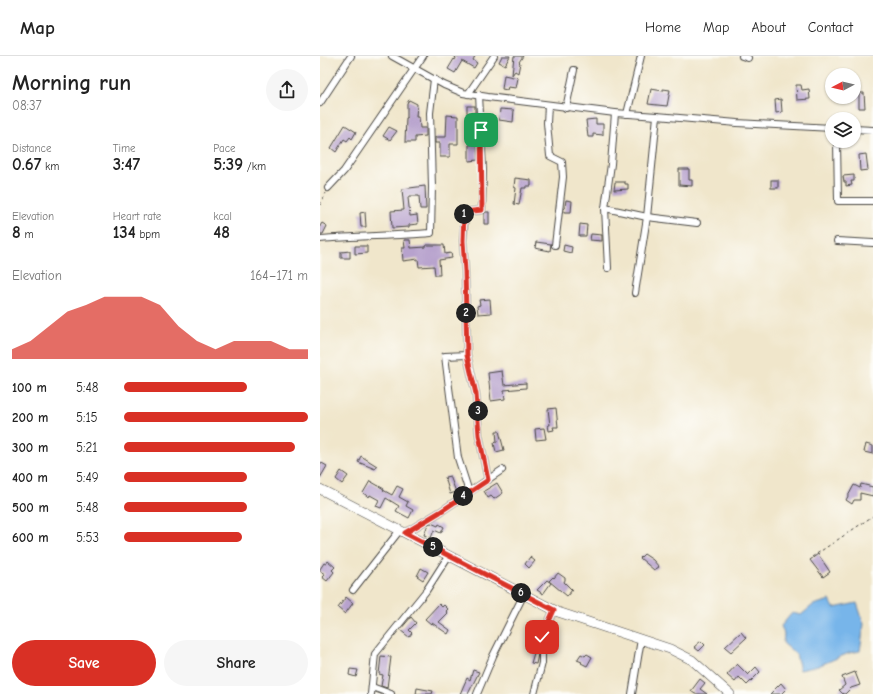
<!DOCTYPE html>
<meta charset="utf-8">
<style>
:root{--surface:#fff;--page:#f6f6f6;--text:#222;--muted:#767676;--line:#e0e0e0;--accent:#d93025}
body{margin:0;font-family:"Comic Neue",sans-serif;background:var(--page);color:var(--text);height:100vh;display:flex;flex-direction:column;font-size:15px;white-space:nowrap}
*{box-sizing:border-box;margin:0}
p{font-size:13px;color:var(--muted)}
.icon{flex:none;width:22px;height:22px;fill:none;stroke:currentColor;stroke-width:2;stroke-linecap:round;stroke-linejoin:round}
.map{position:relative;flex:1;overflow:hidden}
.side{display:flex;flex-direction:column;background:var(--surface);width:320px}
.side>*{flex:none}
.needle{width:26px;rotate:263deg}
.buttons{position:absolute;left:505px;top:12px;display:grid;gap:8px}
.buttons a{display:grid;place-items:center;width:36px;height:36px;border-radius:50%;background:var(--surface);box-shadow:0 1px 3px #0004;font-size:20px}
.pin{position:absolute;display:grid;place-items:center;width:34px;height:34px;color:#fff;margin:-17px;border-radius:8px;box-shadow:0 2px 6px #0006}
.km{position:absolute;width:20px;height:20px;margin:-10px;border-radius:50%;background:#222;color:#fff;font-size:11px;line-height:20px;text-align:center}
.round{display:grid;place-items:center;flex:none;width:42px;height:42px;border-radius:21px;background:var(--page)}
.head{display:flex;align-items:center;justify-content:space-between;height:68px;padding:0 12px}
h1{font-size:22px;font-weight:700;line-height:30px}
.stats{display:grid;grid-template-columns:repeat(3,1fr);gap:6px;height:68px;padding:4px 12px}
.stats div{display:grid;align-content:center}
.stats b{font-size:17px;font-weight:700}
.stats small{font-size:11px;font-weight:400}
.stats p{font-size:11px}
.chart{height:112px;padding:8px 12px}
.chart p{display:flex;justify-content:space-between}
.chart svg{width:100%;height:72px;margin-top:4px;fill:var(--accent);opacity:.7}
.cta{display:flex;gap:8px;margin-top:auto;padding:8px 12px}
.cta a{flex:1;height:46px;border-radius:24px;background:var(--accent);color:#fff;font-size:16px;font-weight:700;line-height:46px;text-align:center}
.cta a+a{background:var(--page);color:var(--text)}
ul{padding:0 12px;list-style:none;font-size:13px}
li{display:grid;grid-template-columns:64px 48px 1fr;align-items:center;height:30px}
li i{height:10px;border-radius:5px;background:var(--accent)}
header{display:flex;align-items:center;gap:24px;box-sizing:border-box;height:56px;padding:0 20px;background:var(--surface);border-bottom:1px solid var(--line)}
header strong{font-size:19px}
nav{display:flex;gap:22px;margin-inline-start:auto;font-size:14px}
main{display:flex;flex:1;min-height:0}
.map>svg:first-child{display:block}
.water{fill:#77b5ea;stroke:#51708a}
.building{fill:#b7a2cd}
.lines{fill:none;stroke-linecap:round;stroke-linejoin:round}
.street-casing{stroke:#494743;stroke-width:8}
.secondary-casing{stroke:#494743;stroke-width:10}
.path{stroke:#494743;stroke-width:1;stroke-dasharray:3 3;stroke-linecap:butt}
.street{stroke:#fff;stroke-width:6}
.secondary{stroke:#fff;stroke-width:9}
.route-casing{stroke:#fff;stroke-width:8}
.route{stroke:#d93025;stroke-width:5}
</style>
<header>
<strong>Map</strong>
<nav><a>Home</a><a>Map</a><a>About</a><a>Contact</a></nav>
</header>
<main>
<section class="side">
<div class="head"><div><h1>Morning run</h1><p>08:37</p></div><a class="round"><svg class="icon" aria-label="share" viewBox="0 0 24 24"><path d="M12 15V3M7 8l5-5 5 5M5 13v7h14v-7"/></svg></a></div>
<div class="stats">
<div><p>Distance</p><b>0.67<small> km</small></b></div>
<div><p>Time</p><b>3:47</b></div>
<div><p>Pace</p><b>5:39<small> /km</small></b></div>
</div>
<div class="stats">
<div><p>Elevation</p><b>8<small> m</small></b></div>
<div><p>Heart rate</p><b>134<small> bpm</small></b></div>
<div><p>kcal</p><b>48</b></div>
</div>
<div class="chart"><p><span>Elevation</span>164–171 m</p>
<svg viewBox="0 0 160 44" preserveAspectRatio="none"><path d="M0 44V38L10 33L20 24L30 15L40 11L50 6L60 6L70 6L80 11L90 24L100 33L110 38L120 33L130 33L140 33L150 38L160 38V44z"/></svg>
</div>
<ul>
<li><b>100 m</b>5:48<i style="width:67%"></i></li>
<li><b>200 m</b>5:15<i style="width:100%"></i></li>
<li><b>300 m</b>5:21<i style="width:93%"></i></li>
<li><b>400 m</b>5:49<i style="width:67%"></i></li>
<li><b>500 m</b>5:48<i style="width:67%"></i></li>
<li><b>600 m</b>5:53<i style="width:64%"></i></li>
</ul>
<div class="cta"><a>Save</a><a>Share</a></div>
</section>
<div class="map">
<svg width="553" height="638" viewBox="0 0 553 638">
<rect width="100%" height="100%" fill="#fdfcf7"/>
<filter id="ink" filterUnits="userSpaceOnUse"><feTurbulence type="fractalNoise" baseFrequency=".025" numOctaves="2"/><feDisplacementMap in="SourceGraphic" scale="8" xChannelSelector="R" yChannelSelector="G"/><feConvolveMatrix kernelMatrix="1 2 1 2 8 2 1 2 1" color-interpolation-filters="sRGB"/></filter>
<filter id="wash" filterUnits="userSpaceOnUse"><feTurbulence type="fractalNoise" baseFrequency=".012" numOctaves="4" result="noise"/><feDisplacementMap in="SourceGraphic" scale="16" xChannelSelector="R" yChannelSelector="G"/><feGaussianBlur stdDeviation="0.9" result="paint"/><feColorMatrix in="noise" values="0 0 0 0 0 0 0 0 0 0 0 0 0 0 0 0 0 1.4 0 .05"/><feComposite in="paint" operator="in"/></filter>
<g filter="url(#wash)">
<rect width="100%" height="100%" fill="#f0e6cb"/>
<path class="water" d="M510,544l4,8 23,-5 7,21 -4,27 -11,2 -31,13 -18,4 -4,-16 -13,-11 1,-9 -3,-8 11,-13 9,2 12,-10z"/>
<g id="blocks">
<g class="building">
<path d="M134,0h21l-2,4 4,3 -3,5 -12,-7 -7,12 -7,-4 6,-10 1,1 1,-2z"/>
<path d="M182,0h8l-5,9 -6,-3z"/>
<path d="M194,0h9l-4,6 1,1 -2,10 -3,-2 -3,4z"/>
<path d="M184,19l14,3 -2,10 -8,-1 -1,3 -5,-1z"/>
<path d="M476,29h5l1,5 7,-1 1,10 -13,1z"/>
<path d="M331,33l12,2v-2l7,1 -3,16 -19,-2z"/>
<path d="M539,37h5l1,15h-6z"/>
<path d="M461,43l1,13 -6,1 -1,-13z"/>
<path d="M89,44l8,4 -1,13h3l1,11h6v8l-11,1v5h-10l1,-24h1v-15z"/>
<rect x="147" y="50" width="8" height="7"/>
<path d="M180,53l14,1 -1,12 -14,-2z"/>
<path d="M127,59l11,1v28h-8v13h-10v-14h-5v-6h11z"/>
<path d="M276,63v5h7v11l-10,-1v3h-5l-2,-17z"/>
<path d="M25,69l11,7 -4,7 -2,-2 -3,4 -3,-2 -8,13 -5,-4z"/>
<path d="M69,71l8,4 -7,9 -7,-4z"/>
<path d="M157,88l1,16 -9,1v-16z"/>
<path d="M546,98l2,16 -8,1 -1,-16z"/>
<path d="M359,113h10v11h3v6l-13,-1z"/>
<path d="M534,119v6h-3l1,4 -6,1v-4h-2l-1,-6z"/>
<path d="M195,122l16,2v6h-5v2h-4l-3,17 -5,-1 2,-16 -2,-1z"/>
<rect x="451" y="124" width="7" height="8"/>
<path d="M295,126h10v2h3v5l-14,1z"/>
<path d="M105,130l1,23h-6l-1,-13h-10l-1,2 2,18 7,-1 1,9 -9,1v2l-17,1 -1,-17 13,-1 -2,-21z"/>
<path d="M246,144l6,1 -1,11h-7z"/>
<path d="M45,156l1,15h-5l-1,-14z"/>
<path d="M166,156h3v12h-5v-10z"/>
<path d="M2,167l5,3 -4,8h-3v-8z"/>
<path d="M260,168l7,1 -1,11h-7z"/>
<path d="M271,178l11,1v6l-12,-1z"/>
<path d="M84,184h6l1,8 15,-1v-2h18l1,9 6,-1 1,5 -13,2 1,15h-5l-1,-9 -15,1 -1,-8 -15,2 -1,-13h3z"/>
<path d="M216,186l15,2 -1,7 -15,-3z"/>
<path d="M244,189l8,2 -1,6 -8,-2z"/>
<path d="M35,190h12v7l-12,1z"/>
<path d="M30,195v7h-9v-6z"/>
<path d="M170,243l1,14 -13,1 -1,-8 3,-1 -1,-5z"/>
<path d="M182,315l2,14 22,-2v5l-22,2 1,9 -14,2 -3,-28z"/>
<path d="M236,352l2,19h-5l1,3 -5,1 -1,-6h2l-2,-16z"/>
<path d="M224,372l2,11 -10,1 -1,-11z"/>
<path d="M176,375h3l5,19 -8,2 -2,-9 3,-1z"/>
<path d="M546,388l7,2v8l-9,-2z"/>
<path d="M41,400l16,10 -2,3 -17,-7z"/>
<path d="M0,406l7,4 -7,12z"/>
<path d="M21,415l7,5 -6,8 -6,-5z"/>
<path d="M130,420l6,16 -6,2 -5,-17z"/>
<path d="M50,425l14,8 -1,1 9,5 5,-9 6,3 -4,8 9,5 -2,4 7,4 -4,8 -13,-7 3,-5 -13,-8 -5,10 -5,-2 3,-6 -9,-5 -1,2 -6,-4z"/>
<path d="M177,427l6,10 -9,6 -3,-3 -3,2 -4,-7z"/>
<path d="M541,428l12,3v9l-13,-3v7h-6l-2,4 -6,-4 8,-15 6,3z"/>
<path d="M111,467l7,3 1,-2 5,3 -3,6 -7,-3 -3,8 -7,-3 4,-11z"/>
<path d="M324,498l9,6 6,7 -5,3 -14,-12z"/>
<path d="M498,498l12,18 -7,5 -13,-17z"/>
<path d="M210,501l5,4 -6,7 -4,-4z"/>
<path d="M8,505l7,6 -3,3 2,2 -7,9 -5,-4 3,-3 -5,-3v-2l4,-6 2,1z"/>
<path d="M101,512l7,4 -5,8 -6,-4z"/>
<path d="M238,517l7,5v2l-1,2 8,8 -5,6 -18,-15 4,-4 1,1z"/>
<path d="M227,524l4,3 -8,11 -6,-4z"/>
<path d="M26,541l7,6 -8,11 -7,-6z"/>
<path d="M119,548l3,3 2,-2 4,4 -2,2 2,2 -9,9 11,8 -2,4 -16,-11 -1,1 -6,-5z"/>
<path d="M91,561l5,6 -7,7 3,3 -3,4 -9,-7z"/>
<path d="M421,576l5,6 -15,14 -6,-5z"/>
<path d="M381,585l4,4 -6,6 -5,-4z"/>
<path d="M214,597l4,1 -2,10 -5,-1z"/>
<path d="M261,598l4,2 2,-2 5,3 -5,9 -6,-3 1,-1 -5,-2z"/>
<path d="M61,600l10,1 -4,31 -6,-2 2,-11 -4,-1z"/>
<path d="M417,608l11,11 8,-8 4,5 -13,13 -8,-8 -4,5 -8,-7z"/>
<path d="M30,613l8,1 -2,7 -7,-2z"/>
<path d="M153,614l6,2 -11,22h-8l7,-16 3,2z"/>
<path d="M535,616l5,13 -9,3 -6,6h-2l-4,-4 6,-5 -3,-8z"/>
<path d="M380,623l5,4 -5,6 7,5h-12l-4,-3z"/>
<path d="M461,627l5,6 -5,5h-11z"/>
<path d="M97,632l16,3 -1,3h-16z"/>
</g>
</g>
</g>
<g filter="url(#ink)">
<use href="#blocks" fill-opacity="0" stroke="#494743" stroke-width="1"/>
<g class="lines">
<defs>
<g id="street">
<path d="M72,0l52,29 19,8 25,4 127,16 42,3 80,7 95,5"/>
<path d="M422,0l6,2"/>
<path d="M148,38l26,-38"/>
<path d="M159,39l4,75 -1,40 -17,2 -2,29 2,30 2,84 9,39 3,41 9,45"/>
<path d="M0,47l31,-47"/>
<path d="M228,49l-1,18 3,33 12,6 1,15 -8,68"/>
<path d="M246,52l8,-38"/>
<path d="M307,58l14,-58"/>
<path d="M534,73l19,1"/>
<path d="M517,85l1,60h35"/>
<path d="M8,132l16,-17 79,-115"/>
<path d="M285,152l42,9 50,6"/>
<path d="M0,183c37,-3 74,-3 111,-6l1,-46 -2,-74 4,-34"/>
<path d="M517,185l36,2"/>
<path d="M288,212l-3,-60 6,-44 4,-51"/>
<path d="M315,237l12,-76 10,-101"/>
<path d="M147,299l-22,1 13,102 11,34"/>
<path d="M85,477l35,-21 62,-42"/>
<path d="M33,534l47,-60"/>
<path d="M52,631l19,7"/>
<path d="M51,638l4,-40 51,-63 23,-36"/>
<path d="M157,638l16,-38 31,-62"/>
<path d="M214,638l8,-31v-26l12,-27"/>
<path d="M312,638l9,-55"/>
</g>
<path id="secondary" d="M0,433l238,123 112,37 22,11 38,34"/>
</defs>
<use href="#street" class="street-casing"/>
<use href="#secondary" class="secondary-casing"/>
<g class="path">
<path d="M0,149l6,-12"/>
<path d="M492,501l61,-41"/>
</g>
<use href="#street" class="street"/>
<use href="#secondary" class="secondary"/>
</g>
</g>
<g class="lines" filter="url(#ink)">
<defs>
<path id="route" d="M161,74l1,80 -18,2 -1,29 2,30 2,84 9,39 3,41 9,45 -48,32 -35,21 149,77 -12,27"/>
</defs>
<use href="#route" class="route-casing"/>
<use href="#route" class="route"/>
</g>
</svg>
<div class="buttons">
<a><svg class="needle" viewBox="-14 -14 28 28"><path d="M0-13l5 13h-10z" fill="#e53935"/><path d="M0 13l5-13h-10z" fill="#767676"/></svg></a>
<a><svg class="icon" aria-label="layers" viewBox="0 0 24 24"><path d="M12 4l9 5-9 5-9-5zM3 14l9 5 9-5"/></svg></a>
</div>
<div class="pin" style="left:161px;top:74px;background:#1e9e55"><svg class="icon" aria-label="arrive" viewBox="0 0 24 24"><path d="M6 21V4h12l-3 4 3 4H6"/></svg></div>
<div class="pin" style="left:222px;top:581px;background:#d93025"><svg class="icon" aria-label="check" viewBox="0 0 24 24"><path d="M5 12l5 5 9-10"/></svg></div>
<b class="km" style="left:144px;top:158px">1</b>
<b class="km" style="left:146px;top:257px">2</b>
<b class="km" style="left:158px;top:355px">3</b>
<b class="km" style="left:143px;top:440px">4</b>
<b class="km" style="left:113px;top:491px">5</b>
<b class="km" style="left:201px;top:537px">6</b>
</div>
</main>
